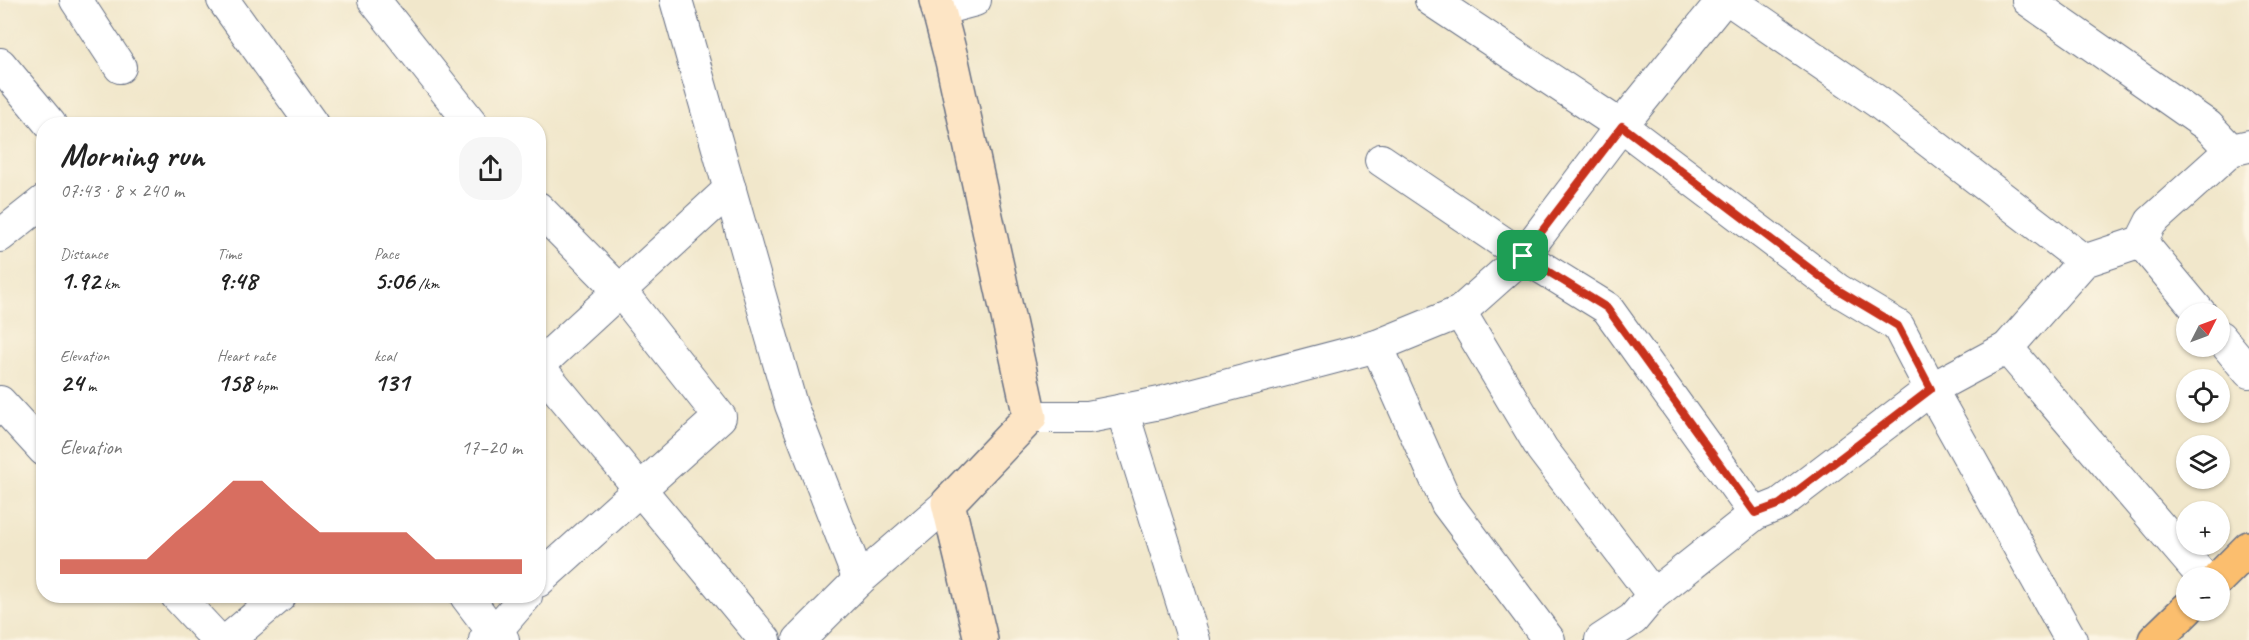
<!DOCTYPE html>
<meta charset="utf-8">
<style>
:root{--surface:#fff;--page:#f6f6f6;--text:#222;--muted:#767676;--accent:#c8321e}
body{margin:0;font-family:Caveat,sans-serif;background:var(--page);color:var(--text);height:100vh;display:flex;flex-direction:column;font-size:22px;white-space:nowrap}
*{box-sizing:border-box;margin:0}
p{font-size:20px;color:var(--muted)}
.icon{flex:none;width:33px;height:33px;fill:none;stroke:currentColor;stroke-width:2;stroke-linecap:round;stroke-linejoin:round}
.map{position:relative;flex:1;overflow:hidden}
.side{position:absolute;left:36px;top:117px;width:510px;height:486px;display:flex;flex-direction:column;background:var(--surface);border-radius:24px;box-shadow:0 2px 4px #0004}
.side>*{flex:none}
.needle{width:39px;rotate:48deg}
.fabs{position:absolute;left:2176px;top:303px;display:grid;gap:12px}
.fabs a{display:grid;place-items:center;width:54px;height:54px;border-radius:50%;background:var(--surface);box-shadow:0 2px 4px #0004;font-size:30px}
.pin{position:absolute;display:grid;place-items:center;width:51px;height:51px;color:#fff;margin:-26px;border-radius:12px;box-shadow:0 3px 9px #0006}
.round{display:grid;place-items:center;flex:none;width:63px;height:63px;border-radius:24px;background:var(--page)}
.summary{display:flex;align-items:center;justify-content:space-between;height:102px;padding:0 24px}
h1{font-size:33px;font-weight:600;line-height:45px}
.metrics{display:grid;grid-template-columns:repeat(3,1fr);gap:9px;height:102px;padding:6px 24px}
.metrics div{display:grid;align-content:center}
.metrics b{font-size:26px;font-weight:600}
.metrics small{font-size:16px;font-weight:400}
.metrics p{font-size:16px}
.chart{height:168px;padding:12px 24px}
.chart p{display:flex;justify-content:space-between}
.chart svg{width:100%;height:108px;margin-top:6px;fill:var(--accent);opacity:.7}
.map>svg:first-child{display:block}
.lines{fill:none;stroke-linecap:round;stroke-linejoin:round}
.street-casing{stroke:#666f84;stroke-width:34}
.secondary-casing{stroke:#666f84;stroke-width:36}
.primary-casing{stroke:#666f84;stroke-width:36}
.street{stroke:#fff;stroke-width:32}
.secondary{stroke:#fde5c5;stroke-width:33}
.primary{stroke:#fbbe6e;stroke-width:33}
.route-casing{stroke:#fff;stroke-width:12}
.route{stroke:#c8321e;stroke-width:8}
</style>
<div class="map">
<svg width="2249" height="640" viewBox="0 0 2249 640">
<rect width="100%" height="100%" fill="#fcf5e5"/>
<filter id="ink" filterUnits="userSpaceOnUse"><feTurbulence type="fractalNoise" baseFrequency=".0167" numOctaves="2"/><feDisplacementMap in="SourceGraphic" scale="12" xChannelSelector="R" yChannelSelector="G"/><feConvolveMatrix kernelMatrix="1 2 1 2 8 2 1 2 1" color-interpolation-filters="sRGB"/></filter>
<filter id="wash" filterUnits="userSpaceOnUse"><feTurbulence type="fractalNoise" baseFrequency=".008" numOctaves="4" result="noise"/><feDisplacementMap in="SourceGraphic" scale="24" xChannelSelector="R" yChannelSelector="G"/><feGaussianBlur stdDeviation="1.35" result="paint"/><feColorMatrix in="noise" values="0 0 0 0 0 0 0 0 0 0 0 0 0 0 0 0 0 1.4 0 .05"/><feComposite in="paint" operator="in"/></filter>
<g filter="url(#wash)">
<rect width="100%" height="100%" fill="#f1e7cb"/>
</g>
<g filter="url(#ink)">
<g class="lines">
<defs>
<g id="street">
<path d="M76,0l44,67"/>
<path d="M223,0l89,124"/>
<path d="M374,0l98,124"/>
<path d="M676,0l115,405 68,175"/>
<path d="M1431,0l190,126 217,164 60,36 33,63 140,251"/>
<path d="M1730,0l148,102 206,159"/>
<path d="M2028,0l180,126 23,24"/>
<path d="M938,10l37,-10"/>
<path d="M0,64l50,60"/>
<path d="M1381,160l142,96 84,52 148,206"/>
<path d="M538,208l83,84 99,125 -182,164"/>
<path d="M0,236l44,-35"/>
<path d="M2141,242l60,72"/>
<path d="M1460,312l82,137 111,146"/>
<path d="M2220,337l29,35"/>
<path d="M1377,346l70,158 102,136"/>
<path d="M2007,348l197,230"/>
<path d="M538,366l227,274"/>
<path d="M538,366l192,-177"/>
<path d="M0,402l44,48"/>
<path d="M1122,410l72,230"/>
<path d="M1030,417h58l72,-14 217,-57 83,-34 63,-56 98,-130 102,-126"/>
<path d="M177,596l41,44"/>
<path d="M466,596l28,37 9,7"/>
<path d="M228,640l52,-44"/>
<path d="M485,640l9,-7 32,-37"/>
<path d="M799,640l60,-60 89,-77"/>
<path d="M1601,640l32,-21 20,-24 102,-81 25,-10 151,-115 76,-41 77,-87 57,-19 10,-20 80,-72 18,-4"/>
</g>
<path id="secondary" d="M936,0l16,61 78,356 -82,86 33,137"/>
<g id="primary">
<path d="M2219,578l30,-30"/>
<path d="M2155,640l32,-31"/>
</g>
</defs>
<use href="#street" class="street-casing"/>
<use href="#secondary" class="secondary-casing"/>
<use href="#primary" class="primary-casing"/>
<use href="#street" class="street"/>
<use href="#secondary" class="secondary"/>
<use href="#primary" class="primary"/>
</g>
</g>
<g class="lines" filter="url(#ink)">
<defs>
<path id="route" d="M1622,126l216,164 60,36 33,63 -151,115 -25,9 -148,-205 -84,-52z"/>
</defs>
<use href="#route" class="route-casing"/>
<use href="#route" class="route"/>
</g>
</svg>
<div class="fabs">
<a><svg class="needle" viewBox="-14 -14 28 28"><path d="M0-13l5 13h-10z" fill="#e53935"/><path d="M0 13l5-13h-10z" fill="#767676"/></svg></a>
<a><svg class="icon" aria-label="locate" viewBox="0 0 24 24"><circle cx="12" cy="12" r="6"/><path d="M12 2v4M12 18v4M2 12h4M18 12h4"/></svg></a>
<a><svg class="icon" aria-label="layers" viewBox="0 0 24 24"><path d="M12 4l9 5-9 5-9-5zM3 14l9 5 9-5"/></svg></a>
<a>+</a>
<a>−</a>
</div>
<div class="pin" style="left:1523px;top:256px;background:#1e9e55"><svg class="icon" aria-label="arrive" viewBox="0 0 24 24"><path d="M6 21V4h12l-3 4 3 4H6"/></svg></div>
<section class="side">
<div class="summary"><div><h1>Morning run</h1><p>07:43 · 8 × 240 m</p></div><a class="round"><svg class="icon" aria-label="share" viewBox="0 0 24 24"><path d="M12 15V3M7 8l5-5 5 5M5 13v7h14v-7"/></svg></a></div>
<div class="metrics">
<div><p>Distance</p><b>1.92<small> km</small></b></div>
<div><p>Time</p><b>9:48</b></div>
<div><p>Pace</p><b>5:06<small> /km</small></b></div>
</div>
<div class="metrics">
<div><p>Elevation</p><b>24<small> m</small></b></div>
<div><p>Heart rate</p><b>158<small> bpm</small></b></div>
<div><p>kcal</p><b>131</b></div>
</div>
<div class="chart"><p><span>Elevation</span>17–20 m</p>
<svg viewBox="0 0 160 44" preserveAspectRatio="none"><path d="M0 44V38L10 38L20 38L30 38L40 27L50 17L60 6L70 6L80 17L90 27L100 27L110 27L120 27L130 38L140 38L150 38L160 38V44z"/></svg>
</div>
</section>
</div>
